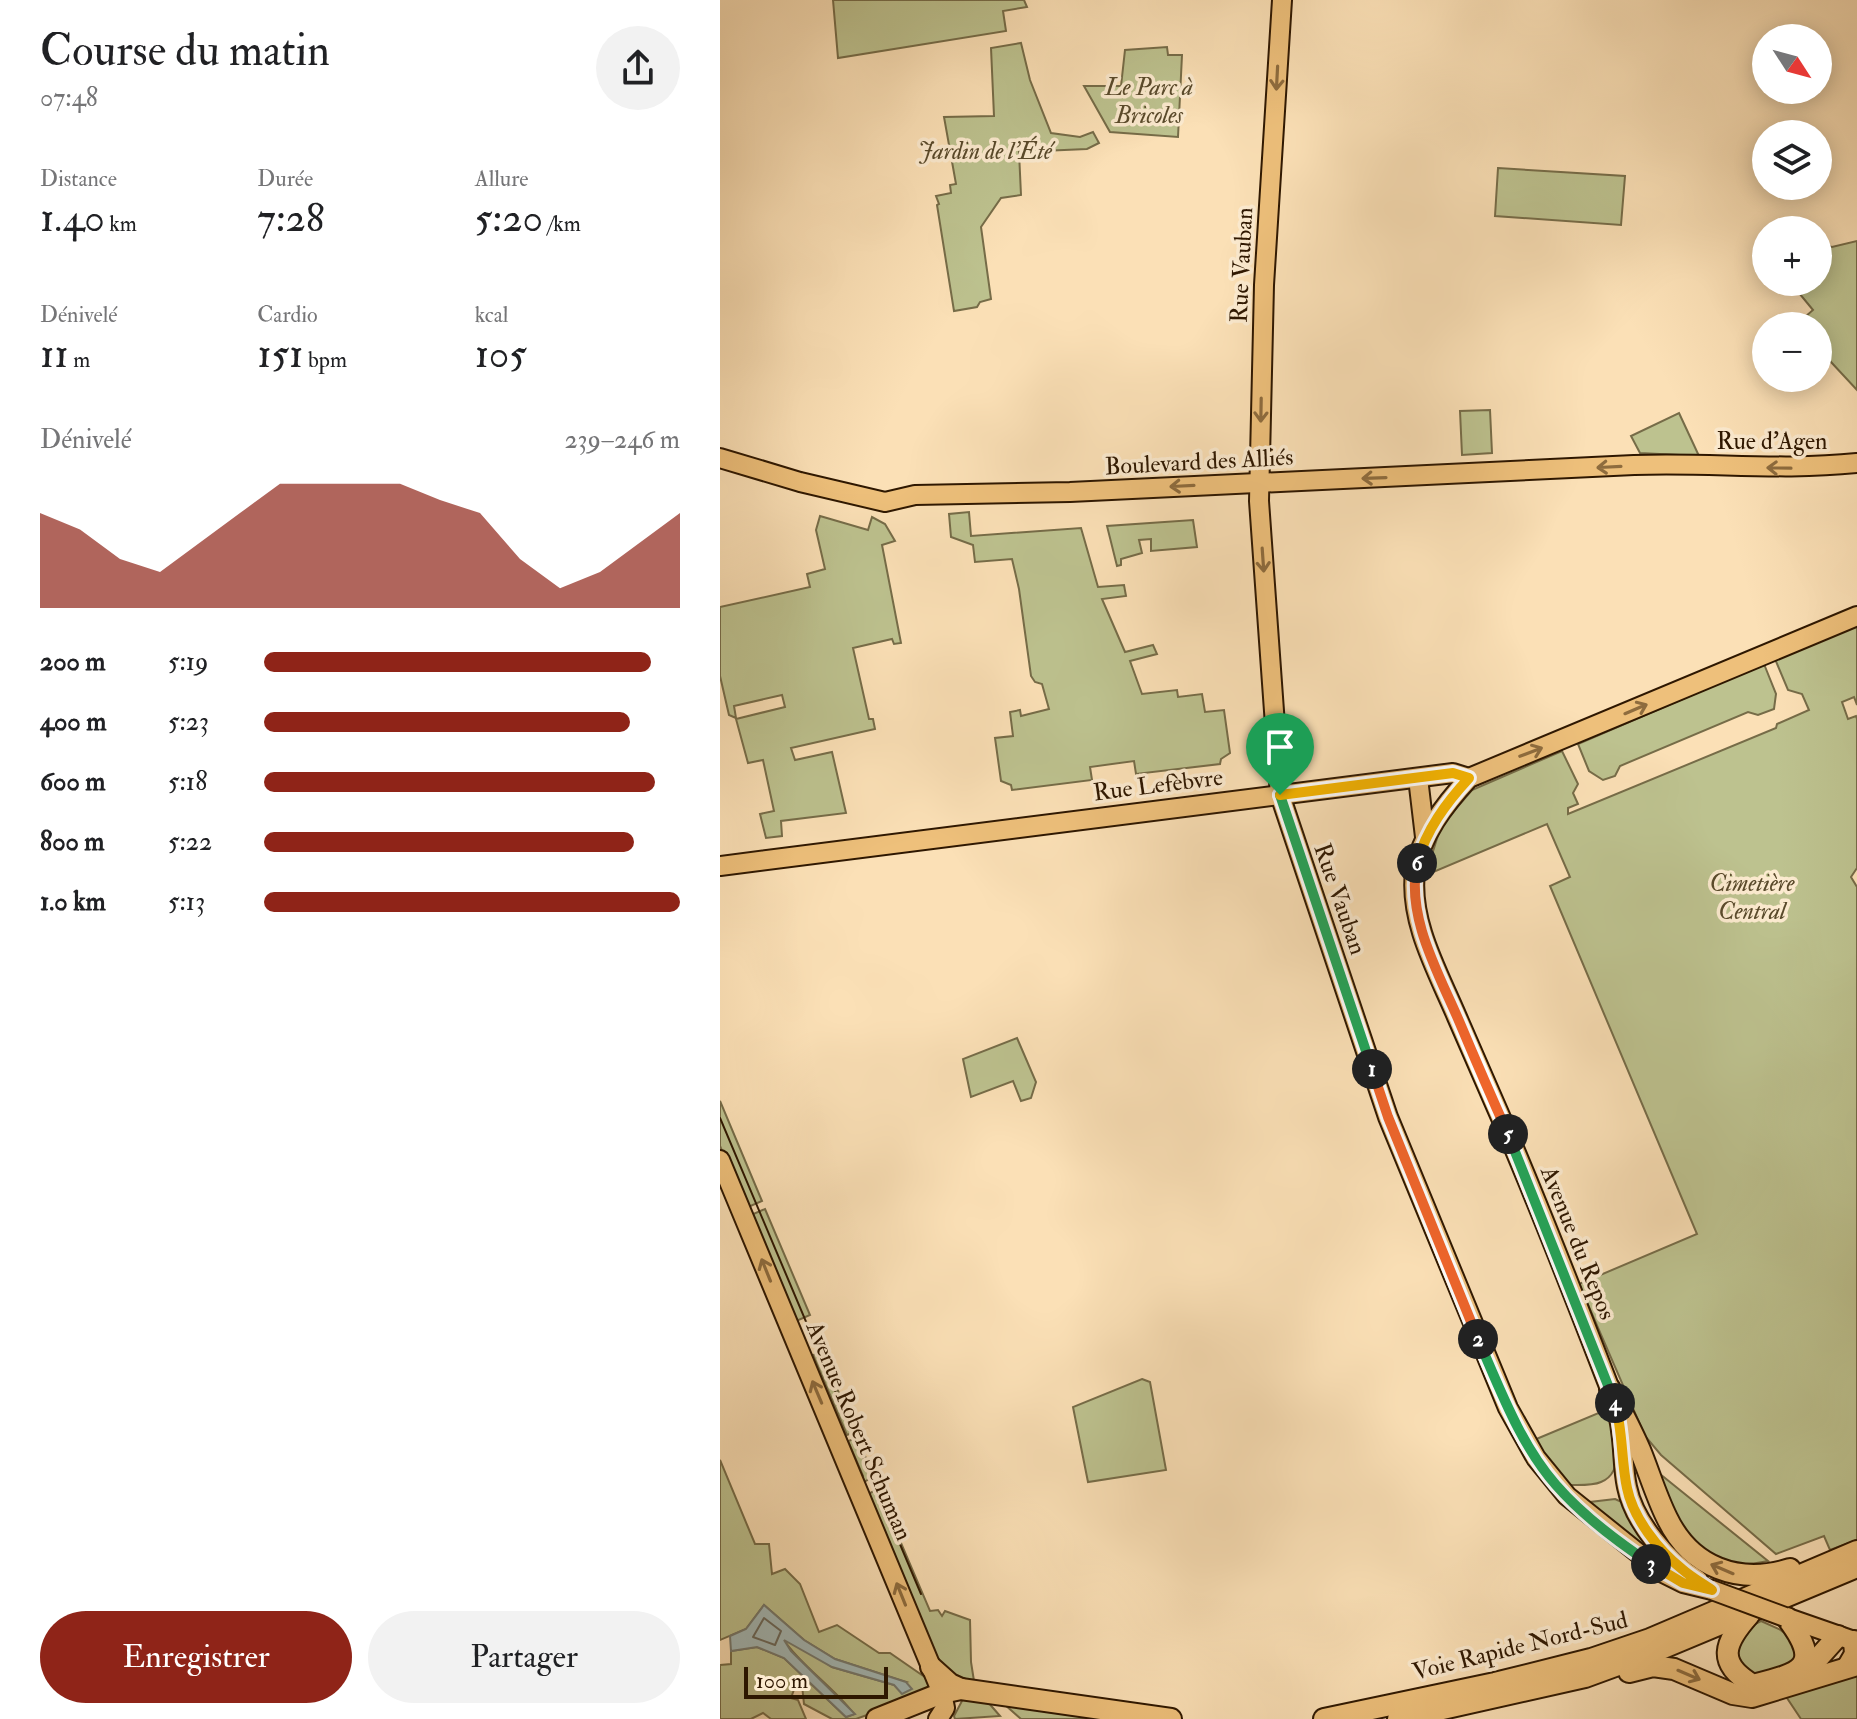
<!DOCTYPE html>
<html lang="fr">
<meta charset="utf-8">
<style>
:root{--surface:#fff;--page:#f2f2f2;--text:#202124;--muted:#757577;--accent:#8f2418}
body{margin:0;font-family:"IM FELL Double Pica",serif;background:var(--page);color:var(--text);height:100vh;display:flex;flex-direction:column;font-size:30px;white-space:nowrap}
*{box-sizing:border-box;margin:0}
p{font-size:26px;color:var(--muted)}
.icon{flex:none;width:44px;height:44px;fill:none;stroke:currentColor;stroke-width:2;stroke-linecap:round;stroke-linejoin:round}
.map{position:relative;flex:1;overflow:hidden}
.details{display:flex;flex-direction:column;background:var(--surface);width:720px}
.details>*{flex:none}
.needle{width:52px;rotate:126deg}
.controls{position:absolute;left:1032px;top:24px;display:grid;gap:16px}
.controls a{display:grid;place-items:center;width:80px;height:80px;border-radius:50%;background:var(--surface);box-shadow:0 4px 20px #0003;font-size:40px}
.scale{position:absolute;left:24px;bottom:20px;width:144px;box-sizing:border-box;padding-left:8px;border:4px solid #2e1700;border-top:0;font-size:22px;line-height:28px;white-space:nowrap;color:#2e1700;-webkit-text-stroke:6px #fcebd0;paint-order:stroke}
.pin{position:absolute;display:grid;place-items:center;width:68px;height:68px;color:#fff;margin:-82px -34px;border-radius:50% 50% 50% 0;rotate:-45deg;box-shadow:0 0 8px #0007}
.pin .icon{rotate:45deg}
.km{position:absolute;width:40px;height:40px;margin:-20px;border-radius:50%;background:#222;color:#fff;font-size:22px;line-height:40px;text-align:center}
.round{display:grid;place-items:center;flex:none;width:84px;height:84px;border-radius:42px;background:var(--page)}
.headline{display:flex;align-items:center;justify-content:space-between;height:136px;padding:0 40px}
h1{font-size:44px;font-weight:600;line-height:60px}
.figures{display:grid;grid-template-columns:repeat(3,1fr);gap:12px;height:136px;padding:8px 40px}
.figures div{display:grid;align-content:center}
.figures b{font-size:40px;font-weight:600}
.figures small{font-size:22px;font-weight:400}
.figures p{font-size:22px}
.chart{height:224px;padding:16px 40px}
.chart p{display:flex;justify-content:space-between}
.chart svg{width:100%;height:144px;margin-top:8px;fill:var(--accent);opacity:.7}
.primary-button{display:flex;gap:16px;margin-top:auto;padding:16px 40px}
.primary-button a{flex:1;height:92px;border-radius:48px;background:var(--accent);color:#fff;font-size:32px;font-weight:600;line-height:92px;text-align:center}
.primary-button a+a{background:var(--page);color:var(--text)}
ul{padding:0 40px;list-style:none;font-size:26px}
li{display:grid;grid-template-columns:128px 96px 1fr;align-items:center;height:60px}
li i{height:20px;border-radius:10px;background:var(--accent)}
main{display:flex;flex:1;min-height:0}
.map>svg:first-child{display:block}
.green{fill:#bdc28f;stroke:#766c48;stroke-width:2}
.water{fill:#a3bab9;stroke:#74796f;stroke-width:2}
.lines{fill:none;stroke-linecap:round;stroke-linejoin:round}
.shore{stroke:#68685c;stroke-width:2}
.major-casing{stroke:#2e1700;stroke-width:22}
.highway-casing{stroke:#2e1700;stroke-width:24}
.major{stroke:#eec07b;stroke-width:18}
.highway{stroke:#eec07b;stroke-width:20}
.tram{stroke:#2e1700;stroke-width:2}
.major-bridge-casing{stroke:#2e1700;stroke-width:22;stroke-linecap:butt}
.major-bridge{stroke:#eec07b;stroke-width:18}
.oneway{stroke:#8e6c3e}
.split-1-casing{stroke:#fff;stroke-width:16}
.split-2-casing{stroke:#fff;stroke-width:16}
.split-3-casing{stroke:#fff;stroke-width:16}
.split-4-casing{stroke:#fff;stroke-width:16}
.split-5-casing{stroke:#fff;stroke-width:16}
.split-6-casing{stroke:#fff;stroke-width:16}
.split-7-casing{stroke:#fff;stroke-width:16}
.split-1{stroke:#22a559;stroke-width:10}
.split-2{stroke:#f0652b;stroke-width:10}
.split-3{stroke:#22a559;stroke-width:10}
.split-4{stroke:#f5b400;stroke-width:10}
.split-5{stroke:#22a559;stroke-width:10}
.split-6{stroke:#f0652b;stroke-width:10}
.split-7{stroke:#f5b400;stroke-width:10}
.labels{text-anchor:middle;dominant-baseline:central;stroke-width:7;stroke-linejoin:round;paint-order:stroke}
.park-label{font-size:24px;font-style:italic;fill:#594a2b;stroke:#fcebd0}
.street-label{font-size:24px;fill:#2e1700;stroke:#fcebd0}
</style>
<main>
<section class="details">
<div class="headline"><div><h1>Course du matin</h1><p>07:48</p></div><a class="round"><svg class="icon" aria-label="share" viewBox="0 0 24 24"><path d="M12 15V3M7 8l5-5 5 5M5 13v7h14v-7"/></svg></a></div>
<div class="figures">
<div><p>Distance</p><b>1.40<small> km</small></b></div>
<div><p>Durée</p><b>7:28</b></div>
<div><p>Allure</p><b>5:20<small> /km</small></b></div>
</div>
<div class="figures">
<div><p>Dénivelé</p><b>11<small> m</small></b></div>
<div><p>Cardio</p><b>151<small> bpm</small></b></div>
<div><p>kcal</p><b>105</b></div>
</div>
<div class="chart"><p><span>Dénivelé</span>239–246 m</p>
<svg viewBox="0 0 160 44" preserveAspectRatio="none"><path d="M0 44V15L10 20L20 29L30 33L40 24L50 15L60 6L70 6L80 6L90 6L100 11L110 15L120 29L130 38L140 33L150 24L160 15V44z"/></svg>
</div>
<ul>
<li><b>200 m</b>5:19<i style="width:93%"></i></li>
<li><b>400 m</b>5:23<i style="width:88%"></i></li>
<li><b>600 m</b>5:18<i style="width:94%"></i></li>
<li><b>800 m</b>5:22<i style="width:89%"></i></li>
<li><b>1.0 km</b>5:13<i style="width:100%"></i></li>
</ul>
<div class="primary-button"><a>Enregistrer</a><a>Partager</a></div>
</section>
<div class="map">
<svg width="1137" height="1719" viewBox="0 0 1137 1719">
<rect width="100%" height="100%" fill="#fbe0b6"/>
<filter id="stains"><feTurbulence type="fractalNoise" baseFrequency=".0025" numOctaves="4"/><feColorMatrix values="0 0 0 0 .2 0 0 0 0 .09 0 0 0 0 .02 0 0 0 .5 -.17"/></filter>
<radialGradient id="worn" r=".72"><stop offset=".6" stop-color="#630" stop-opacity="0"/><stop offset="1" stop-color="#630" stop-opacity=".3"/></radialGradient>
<g class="green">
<path d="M113,0h191l3,7 -24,4 3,20 -168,27z"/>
<path d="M301,43l9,37 21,53 29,4 13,-5 6,11 -12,6 -68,3 2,43 -20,3 -20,29 10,72 -11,3 -3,5 -23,4 -17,-106 2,-1 -3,-8 15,-3 -1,-8 6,-1 -12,-67 50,-1 -3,-68z"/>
<path d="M447,47l1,8h14l-4,82 -68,-5 -26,-46h37l4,-36z"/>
<path d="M778,168l127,8 -4,49 -126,-9z"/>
<path d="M1137,241v149l-39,-42v-22l-21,-2 16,-14 -23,-28h28v-39l14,4z"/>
<path d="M770,410l2,43 -30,2 -2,-44z"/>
<path d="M959,413l20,43 -59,-3 -9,-17z"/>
<path d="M249,512l2,24 110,-8 17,59 26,-2 2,11 -24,3 23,53 28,-7 4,9 -27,7 12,33 35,-4 1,7 24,-3 3,18 19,-2 6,43 -9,6 -1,5 -84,10 -2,-13 -44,6 2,13 -80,10 -1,-5 -10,-4 -6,-43 18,-2 -3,-24 10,-2 1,6 28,-7 -7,-25 -7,-2 -4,-6 -12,-87 -7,-30 -37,3 -2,-17 -22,-8 -2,-23z"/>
<path d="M100,516l48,14 4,-13 13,7 10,17 -13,4 19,98 -7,1 -2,-5 -39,9 16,71h4l2,10 -84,19 4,12 37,-8 14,61 -65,8 1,15 -16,2 -6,-24 14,-3 -11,-51 -15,3 -12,-44 49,-12 -3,-12 -48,11 2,12 -7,-3 -9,-39v-69l90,-20 -3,-13 18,-5 -9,-39z"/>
<path d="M473,520l4,27 -46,4v-12l-12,1 3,13 -21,6v6l-4,1 -10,-40z"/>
<path d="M1137,625v80l-3,-8 -12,5 6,17 8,-3 1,3v149l-6,9 6,10v653l-27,10 -6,-14 -48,18 -115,-99 -16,-19 -66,-152 118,-50 -147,-348 20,-9 -23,-53 -116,49 -3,-6 13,-41 31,-36 90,-39 16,33 -5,9 5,11 -10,4v6l208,-86 1,-4 32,-14 -7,-16 -14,-4 -13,-31z"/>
<path d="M1044,664l12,30 -2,15 -16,6 -10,-3 -128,54 -5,10 -12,4 -14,-9 -11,-27z"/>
<path d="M297,1038l19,44 -5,16 -10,3 -8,-20 -42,16 -8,-38z"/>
<path d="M0,1101l42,100 -16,7 -26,-62z"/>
<path d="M45,1209l45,106 -16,7 -43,-107z"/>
<path d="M102,1352l33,80 -8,3 -34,-80z"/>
<path d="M422,1379l8,3 16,88 -78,12 -15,-75z"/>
<path d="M888,1409c6,19 20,62 -7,73 -9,4 -22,3 -33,3l-34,-45z"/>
<path d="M137,1438l17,38 -10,6 -4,-4 3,-2 -15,-35z"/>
<path d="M0,1460l35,84h14l3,30 13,-5 15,15 19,48 18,-7 42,28h11l42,29 1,9 -77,28h-24l-28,-15 -2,-19 -6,-1 -5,14 7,2 8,19h-35l-8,-6 -12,6h-31v-54l11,-1v-13l26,-4 27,11 62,59 8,-3c-21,-28 -52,-47 -71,-75l19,8 30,20 62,18 12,-3 -71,-23 -31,-19 -40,-35 -18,24 -26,11z"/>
<path d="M940,1474l108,87c-72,16 -86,-32 -113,-86z"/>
<path d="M158,1489l52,122 8,-1 4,6 3,-5 25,9 1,42 3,19 -21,-5 -15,-13 -70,-169z"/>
<path d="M895,1499l9,4 50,69 -85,-67 1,-3z"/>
<path d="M1041,1621l18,8 18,13v19l-42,16 -23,-23 21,-29z"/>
<path d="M1137,1673v46h-56l-16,-24z"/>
<path d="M243,1699l24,2 13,15 -45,3 -1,-3z"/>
<path d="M284,1704h1l94,15h-78z"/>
</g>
<path class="water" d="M44,1605l40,35 31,19 71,23 6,7 -10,5 -8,-9 -62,-18 -48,-27 7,11 64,63 -9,3 -62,-59 -27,-11 -26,4 -1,-15 16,-7z"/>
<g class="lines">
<path class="shore" d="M44,1618l17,13 -6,14 -22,-8z"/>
<defs>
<g id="major">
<path d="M562,0l-18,285 -5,216 21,294 108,322 120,291 28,50 31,38 96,77 20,10 29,7"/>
<path d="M0,458l80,24 85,20 30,-7 155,-3 564,-27c74,-3 148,6 223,-2"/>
<path d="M698,778l7,59"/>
<path d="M0,866l733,-93 16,5"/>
<path d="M0,1160l222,533 3,15 -7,11"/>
<path d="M978,1580c-30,-18 -64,-58 -71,-93 -4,-18 -3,-37 -6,-56 -1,-14 -6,-28 -11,-42 -33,-85 -66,-171 -102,-255 -17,-39 -34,-78 -51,-117 -19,-45 -48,-95 -42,-145 5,-36 30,-68 54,-94l388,-162"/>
<path d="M1065,1617l66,23"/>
</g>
<g id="highway">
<path d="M890,1389c10,20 21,40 30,61 9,22 16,46 27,68 24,50 72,67 123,51"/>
<path d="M1029,1615c-25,28 -33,48 4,70 48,-12 71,-18 34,-67"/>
<path d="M1128,1666l7,-12 -1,-13"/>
<path d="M211,1667l19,17 11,5"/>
<path d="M909,1672l24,-6 21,3 59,25 19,3 105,-32"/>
<path d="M1077,1672l15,-7 26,-29"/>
<path d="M157,1719l65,-26 19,-4 210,30"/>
<path d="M604,1719l171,-36 96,-24 59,-20 207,-88"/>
<path d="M678,1719l187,-42 71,-26 201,-84"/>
</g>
</defs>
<use href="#major" class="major-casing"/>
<use href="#highway" class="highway-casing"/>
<use href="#major" class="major"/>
<use href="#highway" class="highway"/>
<path class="tram" d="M0,1118l201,476"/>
<defs>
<path id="major-bridge" d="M992,1590l73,27"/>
</defs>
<use href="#major-bridge" class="major-bridge-casing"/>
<use href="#major-bridge" class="major-bridge"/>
</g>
<defs><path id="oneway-shaft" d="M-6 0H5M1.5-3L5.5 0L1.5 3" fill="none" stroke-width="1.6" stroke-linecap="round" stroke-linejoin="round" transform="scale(2)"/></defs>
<g class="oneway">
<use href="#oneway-shaft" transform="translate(557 78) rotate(93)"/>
<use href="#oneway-shaft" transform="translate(541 410) rotate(91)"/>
<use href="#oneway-shaft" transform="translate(889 467) rotate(177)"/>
<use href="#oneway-shaft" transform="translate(1059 468) rotate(-179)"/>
<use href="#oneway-shaft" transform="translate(654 478) rotate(178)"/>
<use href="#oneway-shaft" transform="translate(462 486) rotate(177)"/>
<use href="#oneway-shaft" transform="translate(543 560) rotate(86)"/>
<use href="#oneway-shaft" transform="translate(916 709) rotate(-23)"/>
<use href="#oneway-shaft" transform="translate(811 752) rotate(-21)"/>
<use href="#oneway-shaft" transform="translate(46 1270) rotate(-112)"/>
<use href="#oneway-shaft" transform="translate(97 1392) rotate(-113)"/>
<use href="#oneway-shaft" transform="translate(1002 1569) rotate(-157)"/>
<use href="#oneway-shaft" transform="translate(181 1594) rotate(-112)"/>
<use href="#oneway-shaft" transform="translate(969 1675) rotate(23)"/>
</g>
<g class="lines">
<defs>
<path id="split-1" d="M560,795l92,274"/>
<path id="split-2" d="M652,1069l16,48 90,222"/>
<path id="split-3" d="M758,1339c22,50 42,105 78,146 26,30 62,57 95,79"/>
<path id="split-4" d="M895,1403c8,28 6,57 12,85 6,30 32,63 55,81 9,8 20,14 30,21l-29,-7 -32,-19"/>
<path id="split-5" d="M788,1134l107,269"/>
<path id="split-6" d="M697,863c-11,54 21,109 42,158 16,38 32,75 49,113"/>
<path id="split-7" d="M560,795l173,-22 16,5c-23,25 -43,52 -52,85"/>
</defs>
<use href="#split-1" class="split-1-casing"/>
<use href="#split-2" class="split-2-casing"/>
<use href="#split-3" class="split-3-casing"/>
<use href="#split-4" class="split-4-casing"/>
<use href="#split-5" class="split-5-casing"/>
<use href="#split-6" class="split-6-casing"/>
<use href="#split-7" class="split-7-casing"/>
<use href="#split-1" class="split-1"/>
<use href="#split-2" class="split-2"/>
<use href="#split-3" class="split-3"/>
<use href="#split-4" class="split-4"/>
<use href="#split-5" class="split-5"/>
<use href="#split-6" class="split-6"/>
<use href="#split-7" class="split-7"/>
</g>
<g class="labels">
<g class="park-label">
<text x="429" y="87">Le Parc à<tspan x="429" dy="28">Bricoles</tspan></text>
<text x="265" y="151">Jardin de l'Été</text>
<text x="1032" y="883">Cimetière<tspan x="1032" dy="28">Central</tspan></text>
</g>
<g class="street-label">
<text transform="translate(522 265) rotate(-87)">Rue Vauban</text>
<text x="1052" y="441">Rue d'Agen</text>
<text transform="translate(479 462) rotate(-3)">Boulevard des Alliés</text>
<text transform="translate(438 785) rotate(-7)">Rue Lefèbvre</text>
<text transform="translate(620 899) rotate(71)">Rue Vauban</text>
<text transform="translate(858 1243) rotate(68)">Avenue du Repos</text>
<text transform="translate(139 1431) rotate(67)">Avenue Robert Schuman</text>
<text transform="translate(800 1646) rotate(-14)">Voie Rapide Nord-Sud</text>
</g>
</g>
<rect width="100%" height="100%" filter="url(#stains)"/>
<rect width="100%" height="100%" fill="url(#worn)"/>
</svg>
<div class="controls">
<a><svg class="needle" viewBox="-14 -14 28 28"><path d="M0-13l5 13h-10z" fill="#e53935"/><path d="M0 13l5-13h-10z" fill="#757577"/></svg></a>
<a><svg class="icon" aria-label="layers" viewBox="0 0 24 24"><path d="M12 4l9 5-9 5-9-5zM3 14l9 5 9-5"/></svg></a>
<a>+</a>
<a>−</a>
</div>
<div class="scale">100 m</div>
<div class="pin" style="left:560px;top:795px;background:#1e9e55"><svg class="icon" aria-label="arrive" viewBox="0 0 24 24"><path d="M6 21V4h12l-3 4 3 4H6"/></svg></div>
<b class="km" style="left:652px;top:1069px">1</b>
<b class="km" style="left:758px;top:1339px">2</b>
<b class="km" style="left:931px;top:1564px">3</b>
<b class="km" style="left:895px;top:1403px">4</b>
<b class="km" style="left:788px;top:1134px">5</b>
<b class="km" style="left:697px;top:863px">6</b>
</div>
</main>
